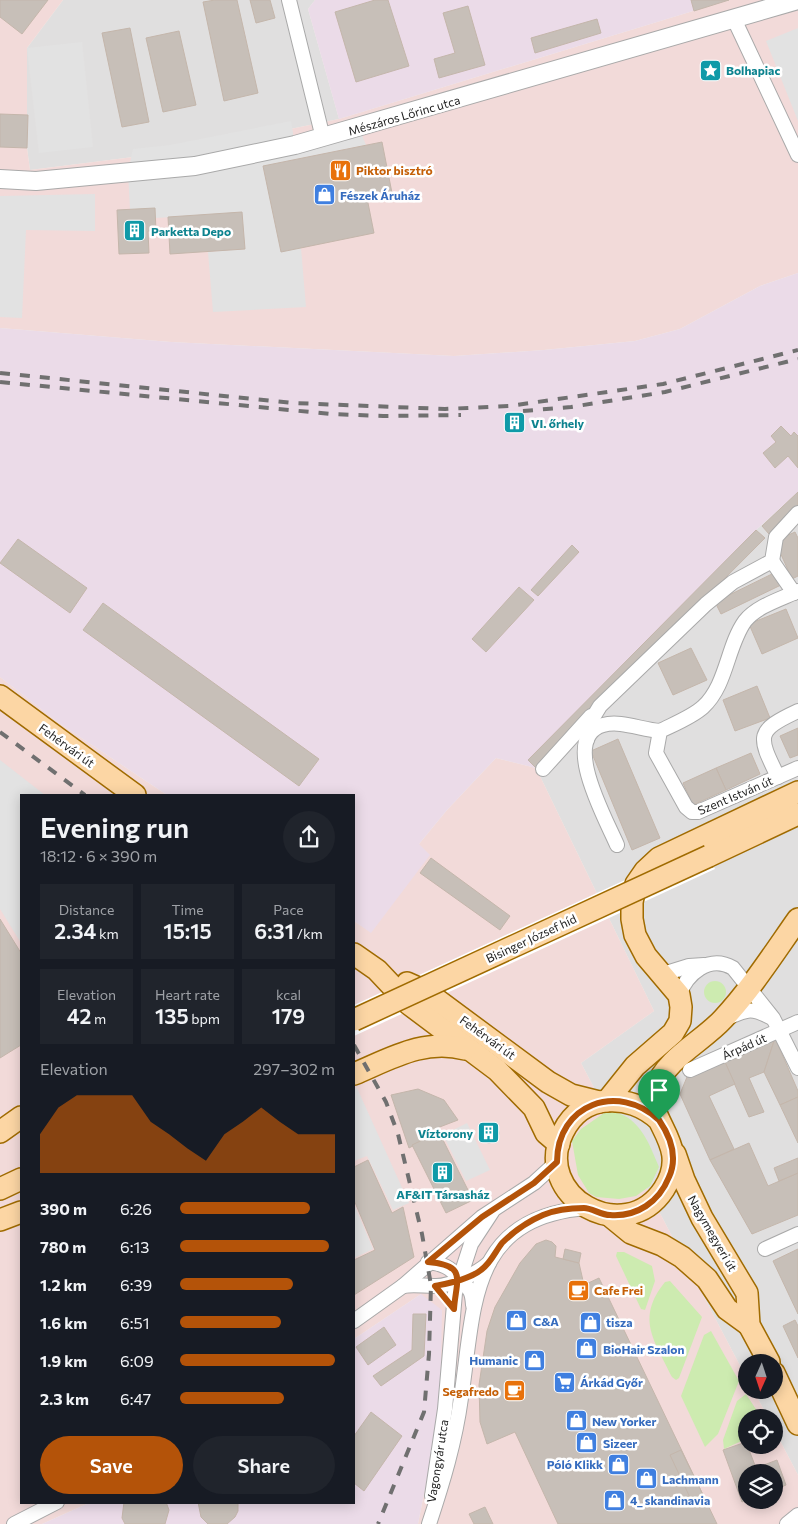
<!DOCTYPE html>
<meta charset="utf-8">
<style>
:root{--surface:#171b24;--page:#20242c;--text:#f1f3f6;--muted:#9ea1a6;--accent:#b45309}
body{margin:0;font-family:Commissioner,sans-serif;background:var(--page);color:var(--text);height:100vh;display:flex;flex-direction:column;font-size:19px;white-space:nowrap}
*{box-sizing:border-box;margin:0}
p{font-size:16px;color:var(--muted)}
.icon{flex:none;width:28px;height:28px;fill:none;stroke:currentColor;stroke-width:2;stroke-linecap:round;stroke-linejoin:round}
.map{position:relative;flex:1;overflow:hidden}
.drawer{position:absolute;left:20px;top:794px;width:335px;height:710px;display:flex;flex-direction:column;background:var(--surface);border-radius:0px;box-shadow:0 2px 12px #0003}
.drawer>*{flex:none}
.needle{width:32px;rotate:183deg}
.controls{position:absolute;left:738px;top:1354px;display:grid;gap:10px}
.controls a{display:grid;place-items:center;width:45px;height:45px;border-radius:50%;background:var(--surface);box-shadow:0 2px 12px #0003;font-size:25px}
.pin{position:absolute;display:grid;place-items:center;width:42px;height:42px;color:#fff;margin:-51px -21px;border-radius:50% 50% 50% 0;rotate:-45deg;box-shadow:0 0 5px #0007}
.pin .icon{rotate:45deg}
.round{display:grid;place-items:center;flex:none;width:52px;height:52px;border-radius:26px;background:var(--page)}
.head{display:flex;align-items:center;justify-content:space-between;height:85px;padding:0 20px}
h1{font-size:28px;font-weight:600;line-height:38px}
.stats{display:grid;grid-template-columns:repeat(3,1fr);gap:8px;height:85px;padding:5px 20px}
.stats div{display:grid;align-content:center;border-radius:0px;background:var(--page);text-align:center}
.stats b{font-size:21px;font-weight:600}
.stats small{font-size:14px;font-weight:400}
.stats p{font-size:14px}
.chart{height:140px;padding:10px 20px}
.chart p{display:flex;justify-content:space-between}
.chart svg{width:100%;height:90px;margin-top:5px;fill:var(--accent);opacity:.7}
.primary-button{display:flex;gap:10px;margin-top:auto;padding:10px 20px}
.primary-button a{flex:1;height:58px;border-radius:30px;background:var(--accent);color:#fff;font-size:20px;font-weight:600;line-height:58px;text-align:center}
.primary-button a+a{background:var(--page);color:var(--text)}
ul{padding:0 20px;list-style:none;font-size:16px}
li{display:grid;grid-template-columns:80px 60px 1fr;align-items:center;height:38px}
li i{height:12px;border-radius:6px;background:var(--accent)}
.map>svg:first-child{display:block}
.residential{fill:#e0dfdf}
.commercial{fill:#f2dad9;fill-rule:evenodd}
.industrial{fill:#ebdbe8}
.grass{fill:#cdebb0}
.parking{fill:#e2e2e2}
.pier{fill:#fff}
.building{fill:#c7bfb8;stroke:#c4b6ab}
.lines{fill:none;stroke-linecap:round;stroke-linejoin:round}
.minor-casing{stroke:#a9a9a9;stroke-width:16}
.tertiary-casing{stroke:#a9a9a9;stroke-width:20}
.primary-casing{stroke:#a06b00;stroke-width:24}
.minor{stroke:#fff;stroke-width:14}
.tertiary{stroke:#fff;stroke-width:18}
.primary{stroke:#fcd6a4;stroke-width:21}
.rail{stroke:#707070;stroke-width:4;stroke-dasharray:10 10;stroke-linecap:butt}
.primary-bridge-casing{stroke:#a06b00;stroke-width:24;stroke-linecap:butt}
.primary-bridge{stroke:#fcd6a4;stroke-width:21}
.route-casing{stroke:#fff;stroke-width:10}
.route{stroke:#b45309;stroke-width:6}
.labels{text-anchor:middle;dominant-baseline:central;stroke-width:5;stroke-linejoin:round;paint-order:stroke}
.culture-label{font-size:12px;font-weight:bold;fill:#0d838f;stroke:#fff;text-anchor:start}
.street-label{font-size:12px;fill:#222;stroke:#fff}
.food-label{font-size:12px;font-weight:bold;fill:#c56008;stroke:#fff;text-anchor:start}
.shop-label{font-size:12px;font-weight:bold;fill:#366cbe;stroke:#fff;text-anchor:start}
</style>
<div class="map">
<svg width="798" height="1524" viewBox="0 0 798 1524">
<rect width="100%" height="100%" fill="#f2efe9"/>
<g class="residential">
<path d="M63,0h252l-7,9 31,110 -150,31 -159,20 -3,-22v-100z"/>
<path d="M798,492v983l-24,-46v-11l-6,-1 -15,-27h21v-28h-28v15l-165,-314 73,-52 -118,-243 228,-229 -8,-9z"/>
</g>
<g class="commercial">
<path d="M0,0h63l-36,48v100l3,22 159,-20 150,-31 390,-119h69v273l-38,13 -80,43 -45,12 -91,9 -90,6 -283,-14 -171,-14z"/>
<path d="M0,677l59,46 108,72h-146v707l68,1 -47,21h-42z"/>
<path d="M496,758l40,10 118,243 -73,52 165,314v13h7l15,27 -22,1v27h28v-16l24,46v49h-380l22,-112 -19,-118 -67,45v-418l17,11 48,-88 28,-34zM746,1472h28v28h-28z"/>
</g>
<g class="industrial">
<path d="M315,0h414l-390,119 -31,-110z"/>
<path d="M798,273v219l-42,38 9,8 -229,230 -40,-10 -49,52 -28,34 11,11 -59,78 -17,-12v-126h-187l-108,-72 -59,-46v-349l171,14 283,14 90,-6 91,-9 45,-12 80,-43z"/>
<path d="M421,1294l21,16 -2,102 -22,112h-376l47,-21 265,-1v-163z"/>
</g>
<g class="grass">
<circle cx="715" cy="992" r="11"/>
<path d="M607,1111c32,3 41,30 52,56l-9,19 -14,10 -17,3 -23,-2 -7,-4 -11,-18 -6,-34 9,-12z"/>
<path d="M617,1252h7l28,14 3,15 -10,29 -4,-1 -25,-53z"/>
<path d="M670,1281l32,36 -23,61 -3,2 -4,-3c-17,-36 -37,-58 -7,-95z"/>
<path d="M711,1331l28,50 -21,53 -13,13 -24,-51 23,-61z"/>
<path d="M746,1394l15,23 -15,1v21l-22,10 -1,-9 14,-39z"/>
</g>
<g class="parking">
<path d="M798,28v93l-32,-80z"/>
<path d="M82,42l11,105 -54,6 -12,-105z"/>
<path d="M291,121l4,24 64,-17 7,17 -103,21 18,85 20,-3 5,59 -93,5 -5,-60 37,-3 -3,-36 -87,5 -25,-8 -2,-38 5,-23 37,-4z"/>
<path d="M95,194v37l-69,-1 -4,88 -22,-1v-121z"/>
<path d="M0,760l45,35h-24v148l-21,-34z"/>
<path d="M357,1088l52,115 -16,7 -26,-54 -13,5v-72z"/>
<path d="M467,1123l23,47 -24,11 -23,-46z"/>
<path d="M354,1204l19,45 -19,9z"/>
</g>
<path class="pier" d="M703,844l12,25 -361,167v-31z"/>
<g class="building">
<path d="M0,0h48l-26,34 -22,-17z"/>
<path d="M215,0h22l21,93 -34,8 -21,-99z"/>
<path d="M250,0h20l5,18 -19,5z"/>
<path d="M375,0h13l21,66 -53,16 -21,-70z"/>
<path d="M691,0h38l-35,11z"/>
<path d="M468,6l17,59 -46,13 -5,-19 21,-6 -12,-40z"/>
<path d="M597,19l4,14 -66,20 -4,-15z"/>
<path d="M130,28l19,94 -27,5 -20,-94z"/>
<path d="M179,31l17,74 -33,7 -17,-74z"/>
<path d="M0,114l28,1 -1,33 -27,-1z"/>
<path d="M382,142l10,51 -25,5 7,35 -93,19 -18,-86z"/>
<path d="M155,208l1,23h-8l1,22 -30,1 -2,-44z"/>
<path d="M242,212l3,37 -75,5 -2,-37z"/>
<path d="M510,419h9l1,8 -10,1z"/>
<path d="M781,426l10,10 3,-4 4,4v32l-10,-12 -13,12 -12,-15 13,-11 -5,-6z"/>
<path d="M798,492v15l-29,27 -7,-8z"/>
<path d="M756,530l9,8 -229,230 -8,-8z"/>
<path d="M795,532l3,6v38l-6,3 -17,-38z"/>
<path d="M18,539l69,49 -17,25 -70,-50z"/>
<path d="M572,545l7,7 -41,44 -7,-6z"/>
<path d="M776,572l5,13 -60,29 -6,-12z"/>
<path d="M519,587l15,13 -48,52 -14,-13z"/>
<path d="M103,603l216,156 -20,27 -216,-156z"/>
<path d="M786,609l12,29 -36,16 -13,-30z"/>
<path d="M691,648l16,32 -34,15 -15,-32z"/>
<path d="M757,686l13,32 -35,13 -12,-31z"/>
<path d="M798,728v27l-8,3 -10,-22z"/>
<path d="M618,739l42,99 -28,12 -41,-99z"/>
<path d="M751,753l9,21 -34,16 -10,-22z"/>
<path d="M716,768l10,22 -33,15 -10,-22z"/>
<path d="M431,858l79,58 -10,14 -80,-57z"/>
<path d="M0,919l21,34v92l-21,13z"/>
<path d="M775,1038l-11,34 -15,6 15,34 -15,5 -25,-57z"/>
<path d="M775,1038l23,53v6l-18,8 -16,-33z"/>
<path d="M724,1060l11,24 -26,12 25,53 -24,11 -30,-66 7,-17z"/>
<path d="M418,1089l26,11 14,20 -21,8 2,4 -30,16 -18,-53z"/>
<path d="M798,1097v46l-18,-38z"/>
<circle cx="489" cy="1133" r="10"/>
<path d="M439,1132l34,68 -27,13 -34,-68z"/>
<path d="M749,1143l19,43 30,-13v42l-46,19 -42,-74z"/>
<path d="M798,1158v15l-19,8 -5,-13z"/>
<path d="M368,1160l24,53 11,-6 11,50 -60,38v-35l21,-10 -21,-50v-33z"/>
<path d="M546,1240l6,2 4,4 -1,11 24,6 5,22 15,-7 118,246h-159l-43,-92 -28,12 -7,-22 -1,-37 8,-54 8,-24 25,-44 16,-19z"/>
<path d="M565,1249l16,4 -2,10 -16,-4z"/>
<path d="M798,1249v65l-25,-53z"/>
<path d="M413,1314h13l-2,42 -43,30 -8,-10 39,-26z"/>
<path d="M795,1320l3,6v32l-15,-32z"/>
<path d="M384,1327l12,18 -28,20 -12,-18z"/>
<path d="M371,1412l31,24 -38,55 -10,-8v-47z"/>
<path d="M746,1442l10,26 21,-8 9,25 -12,5v-18h-28v28l-4,2 -19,-52z"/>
<path d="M681,1450l25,51 -12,5 -24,-51z"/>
<path d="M166,1502l3,8 -4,14h-40l-3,-6 2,-16z"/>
<path d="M198,1502h40v9l-3,6 -8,7h-19l-7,-7z"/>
<path d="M485,1507l8,17h-19l-5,-10z"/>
</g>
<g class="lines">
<defs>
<g id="minor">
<path d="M289,0l34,138"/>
<path d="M734,19l64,136"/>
<path d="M772,561l22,32"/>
<path d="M798,591c-17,8 -41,15 -53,30 -18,25 -18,64 -42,86 -11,10 -29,17 -43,24l-4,22 30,54 6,5h6l100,-44"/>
<path d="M587,740l2,-16 11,-18 106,-102 27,-22 39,-21 4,-24 22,-24"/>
<path d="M543,769l48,-53"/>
<path d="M778,777c-20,-41 -23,-46 20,-66"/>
<path d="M617,845c-10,-24 -58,-108 -14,-120 18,-5 39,5 57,6"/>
<path d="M660,975l29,-9 15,-1"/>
<path d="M679,995c8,-21 30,-41 54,-27l40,50 25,50"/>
<path d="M727,1018c21,-9 24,-11 45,0"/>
<path d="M690,1070l108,-48"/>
<path d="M765,1249l33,-15"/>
<path d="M428,1262c15,2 22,5 31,16 9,11 13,10 14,27"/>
<path d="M403,1286c11,-2 20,0 31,0 16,1 44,-13 55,-23"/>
<path d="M354,1321l49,-35 79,-69 52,-34 23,-21"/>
<path d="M432,1496l13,-87 10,-116 16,-49 21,-32"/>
<path d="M14,1524l43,-22"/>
<path d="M429,1524c14,-42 26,-82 32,-126 14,-91 7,-180 125,-190"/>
<path d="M787,1524l11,-9"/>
</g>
<path id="tertiary" d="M0,179l36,2 159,-15 100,-21 503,-145"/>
<g id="primary">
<path d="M0,696l135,99"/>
<path d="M709,856l89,-42"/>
<path d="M354,954l23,16 32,34 88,66 37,38 12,25 13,11"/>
<path d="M407,983l18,8 123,91 23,13 28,7"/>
<path d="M354,1074c36,-15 70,-36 111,-25"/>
<path d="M607,1101l28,-35 38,-33 7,-12 1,-14 -2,-12 -33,-39 -11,-21 -3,-16v-17l4,-18 9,-13 14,-13 139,-66"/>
<path d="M659,1120c-30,-28 -77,-27 -96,12 -32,64 62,117 101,57 29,-45 -21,-69 -9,-100 11,-31 47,-47 68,-70 28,-30 51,-66 75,-100"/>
<path d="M0,1132l21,-15"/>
<path d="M675,1154l9,26 18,38 45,75 2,32 20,37"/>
<path d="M0,1189l21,-10"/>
<path d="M609,1215l22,18 31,12 20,12 25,22 20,30 22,16"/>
<path d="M0,1220l21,-8"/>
<path d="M774,1373l24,51"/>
</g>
</defs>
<use href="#minor" class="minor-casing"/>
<use href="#tertiary" class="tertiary-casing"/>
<use href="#primary" class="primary-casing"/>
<use href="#minor" class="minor"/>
<use href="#tertiary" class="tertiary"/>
<use href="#primary" class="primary"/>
<g class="rail">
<path d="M0,373l293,30 152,6 64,-3 154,-22 135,-34"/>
<path d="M0,382l331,32 52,2 78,-1"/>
<path d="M523,411l48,-4 94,-15 133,-33"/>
<path d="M0,732l85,63"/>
<path d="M354,1045l32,57 12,32 24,100 9,51 -2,69 -5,58 -46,112"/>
</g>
<defs>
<path id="primary-bridge" d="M354,1020l355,-164"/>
</defs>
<use href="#primary-bridge" class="primary-bridge-casing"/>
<use href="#primary-bridge" class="primary-bridge"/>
</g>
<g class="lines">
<defs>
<path id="route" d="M659,1120c-41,-38 -102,-16 -102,42l-23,21 -52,34 -54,45c40,3 28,18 26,47l-19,-23c14,-3 35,-7 46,-16 10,-7 14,-18 21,-27 11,-11 27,-22 41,-28 12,-5 28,-7 41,-7 8,0 17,7 26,7 27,2 49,-13 59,-38 9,-20 1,-41 -10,-57"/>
</defs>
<use href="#route" class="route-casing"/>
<use href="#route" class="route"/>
</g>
<defs>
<symbol id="sight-square" viewBox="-11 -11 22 22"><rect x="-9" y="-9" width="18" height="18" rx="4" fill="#0f9aa8" stroke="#fff"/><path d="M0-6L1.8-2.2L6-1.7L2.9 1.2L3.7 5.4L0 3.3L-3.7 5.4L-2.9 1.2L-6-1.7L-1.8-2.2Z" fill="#fff"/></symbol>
<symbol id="restaurant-square" viewBox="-11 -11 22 22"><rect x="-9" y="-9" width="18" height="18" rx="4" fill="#e8710a" stroke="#fff"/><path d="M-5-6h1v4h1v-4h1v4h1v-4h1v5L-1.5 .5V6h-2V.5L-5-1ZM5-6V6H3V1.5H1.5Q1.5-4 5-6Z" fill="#fff"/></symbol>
<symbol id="shop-square" viewBox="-11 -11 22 22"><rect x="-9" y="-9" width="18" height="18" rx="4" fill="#3f7fe0" stroke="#fff"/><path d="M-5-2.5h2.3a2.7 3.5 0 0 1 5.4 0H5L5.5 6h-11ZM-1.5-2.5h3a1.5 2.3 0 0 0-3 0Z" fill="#fff"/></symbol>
<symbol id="building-square" viewBox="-11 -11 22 22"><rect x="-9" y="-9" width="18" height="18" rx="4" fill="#0f9aa8" stroke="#fff"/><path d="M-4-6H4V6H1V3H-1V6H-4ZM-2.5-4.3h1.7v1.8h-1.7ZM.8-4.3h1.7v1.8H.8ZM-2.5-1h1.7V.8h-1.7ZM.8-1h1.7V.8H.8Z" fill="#fff"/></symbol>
<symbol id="cafe-square" viewBox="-11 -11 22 22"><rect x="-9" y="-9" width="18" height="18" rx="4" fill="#e8710a" stroke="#fff"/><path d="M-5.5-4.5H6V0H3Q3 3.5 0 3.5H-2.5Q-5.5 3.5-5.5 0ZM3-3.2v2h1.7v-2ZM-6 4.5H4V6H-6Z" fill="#fff"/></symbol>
<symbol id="supermarket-square" viewBox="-11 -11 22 22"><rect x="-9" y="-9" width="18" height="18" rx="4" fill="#3f7fe0" stroke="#fff"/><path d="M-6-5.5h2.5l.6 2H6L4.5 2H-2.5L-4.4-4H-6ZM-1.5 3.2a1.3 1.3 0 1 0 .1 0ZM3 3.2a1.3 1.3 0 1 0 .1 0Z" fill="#fff"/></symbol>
</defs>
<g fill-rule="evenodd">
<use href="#sight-square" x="698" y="58" width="25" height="25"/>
<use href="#restaurant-square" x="328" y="158" width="25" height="25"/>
<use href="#shop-square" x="312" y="182" width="25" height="25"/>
<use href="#building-square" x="122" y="218" width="25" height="25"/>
<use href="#building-square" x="502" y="410" width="25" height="25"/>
<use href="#building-square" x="476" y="1120" width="25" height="25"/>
<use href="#building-square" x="430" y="1160" width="25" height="25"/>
<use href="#cafe-square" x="566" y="1278" width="25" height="25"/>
<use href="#shop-square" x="504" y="1308" width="25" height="25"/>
<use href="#shop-square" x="578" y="1310" width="25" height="25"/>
<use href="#shop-square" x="574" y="1336" width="25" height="25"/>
<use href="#shop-square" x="522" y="1348" width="25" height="25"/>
<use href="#supermarket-square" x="552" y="1370" width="25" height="25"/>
<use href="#cafe-square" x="502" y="1378" width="25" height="25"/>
<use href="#shop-square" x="564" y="1408" width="25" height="25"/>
<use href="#shop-square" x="574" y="1430" width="25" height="25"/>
<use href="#shop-square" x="606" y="1452" width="25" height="25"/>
<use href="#shop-square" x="634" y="1466" width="25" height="25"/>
<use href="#shop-square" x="602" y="1488" width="25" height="25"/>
</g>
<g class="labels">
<g class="culture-label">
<text x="726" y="70">Bolhapiac</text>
<text x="151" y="231">Parketta Depo</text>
<text x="531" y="423">VI. őrhely</text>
<text x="473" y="1133" text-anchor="end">Víztorony</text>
<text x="443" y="1194" text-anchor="middle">AF&amp;IT Társasház</text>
</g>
<g class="street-label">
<text transform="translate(404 115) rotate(-16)">Mészáros Lőrinc utca</text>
<text transform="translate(67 745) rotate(36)">Fehérvári út</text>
<text transform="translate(735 795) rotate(-23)">Szent István út</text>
<text transform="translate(531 938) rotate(-25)">Bisinger József híd</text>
<text transform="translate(488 1037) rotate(36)">Fehérvári út</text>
<text transform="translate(744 1046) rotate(-24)">Árpád út</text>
<text transform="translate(713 1233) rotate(60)">Nagymegyeri út</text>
<text transform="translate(437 1461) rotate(-81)">Vagongyár utca</text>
</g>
<g class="food-label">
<text x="356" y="170">Piktor bisztró</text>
<text x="594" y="1290">Cafe Frei</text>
<text x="499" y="1391" text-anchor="end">Segafredo</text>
</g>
<g class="shop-label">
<text x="340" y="195">Fészek Áruház</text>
<text x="533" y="1321">C&amp;A</text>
<text x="606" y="1322">tisza</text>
<text x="603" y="1349">BioHair Szalon</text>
<text x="518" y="1360" text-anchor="end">Humanic</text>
<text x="580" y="1382">Árkád Győr</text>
<text x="592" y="1421">New Yorker</text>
<text x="603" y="1443">Sizeer</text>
<text x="603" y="1464" text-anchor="end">Póló Klikk</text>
<text x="662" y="1479">Lachmann</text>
<text x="630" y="1500">4_ skandinavia</text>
</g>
</g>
</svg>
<div class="controls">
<a><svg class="needle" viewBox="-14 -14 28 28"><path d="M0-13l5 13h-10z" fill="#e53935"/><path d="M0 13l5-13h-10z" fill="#9ea1a6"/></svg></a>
<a><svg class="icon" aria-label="locate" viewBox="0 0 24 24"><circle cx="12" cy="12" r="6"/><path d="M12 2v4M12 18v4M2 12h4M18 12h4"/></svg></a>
<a><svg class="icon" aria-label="layers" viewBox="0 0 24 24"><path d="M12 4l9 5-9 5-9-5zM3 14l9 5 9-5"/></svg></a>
</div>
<div class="pin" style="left:659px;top:1120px;background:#1e9e55"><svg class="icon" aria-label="arrive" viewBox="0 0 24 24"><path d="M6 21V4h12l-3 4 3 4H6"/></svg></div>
<section class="drawer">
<div class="head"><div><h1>Evening run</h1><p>18:12 · 6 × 390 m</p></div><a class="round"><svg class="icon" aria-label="share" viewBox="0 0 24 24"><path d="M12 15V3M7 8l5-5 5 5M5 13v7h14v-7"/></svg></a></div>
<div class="stats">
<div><p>Distance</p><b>2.34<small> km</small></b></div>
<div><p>Time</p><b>15:15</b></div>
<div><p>Pace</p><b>6:31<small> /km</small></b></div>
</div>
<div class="stats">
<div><p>Elevation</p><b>42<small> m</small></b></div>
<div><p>Heart rate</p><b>135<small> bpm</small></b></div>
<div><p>kcal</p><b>179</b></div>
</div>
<div class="chart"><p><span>Elevation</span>297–302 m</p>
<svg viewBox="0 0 160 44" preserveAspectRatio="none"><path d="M0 44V25L10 12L20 6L30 6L40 6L50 6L60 19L70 25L80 32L90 38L100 25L110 19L120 12L130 19L140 25L150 25L160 25V44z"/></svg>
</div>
<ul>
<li><b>390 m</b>6:26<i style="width:84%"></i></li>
<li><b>780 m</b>6:13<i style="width:96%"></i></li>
<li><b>1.2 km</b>6:39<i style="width:73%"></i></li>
<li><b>1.6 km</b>6:51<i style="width:65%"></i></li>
<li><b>1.9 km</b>6:09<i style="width:100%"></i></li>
<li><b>2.3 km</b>6:47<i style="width:67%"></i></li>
</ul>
<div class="primary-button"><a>Save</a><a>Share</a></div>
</section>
</div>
